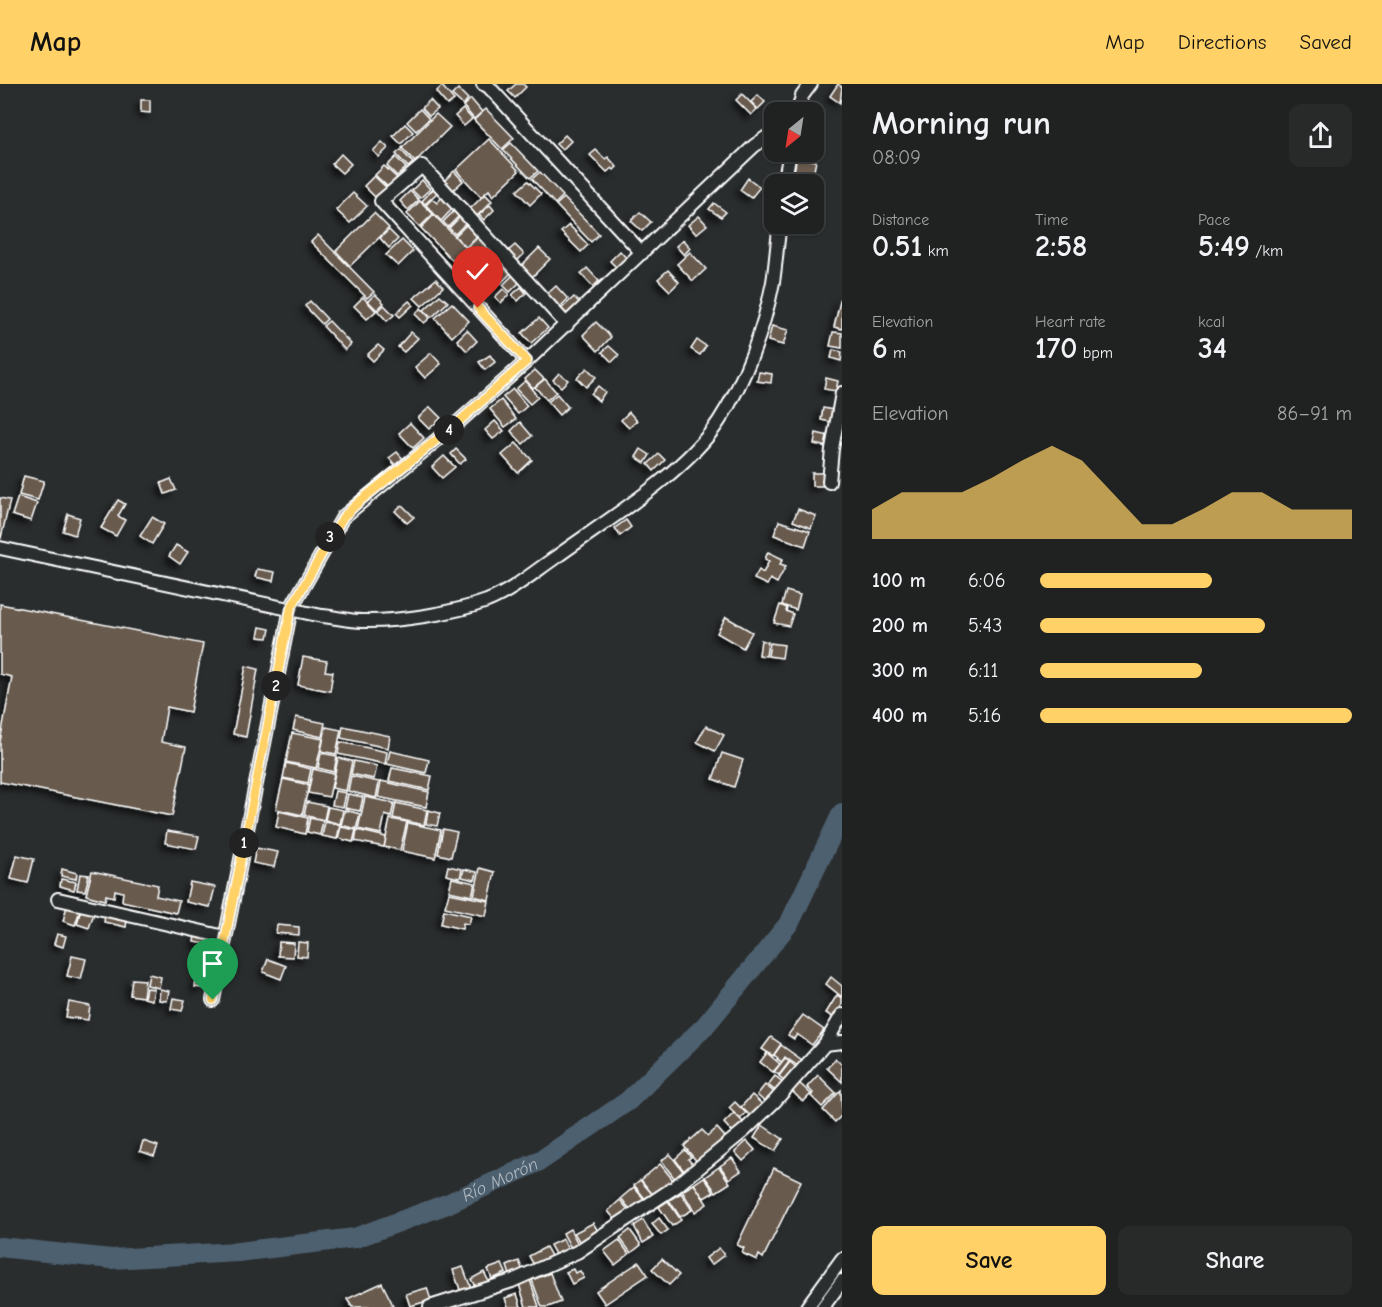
<!DOCTYPE html>
<meta charset="utf-8">
<style>
:root{--surface:#202222;--page:#282a2a;--text:#f1f3f6;--muted:#a2a4a5;--line:#3d3f40;--accent:#ffd166}
body{margin:0;font-family:"Comic Neue",sans-serif;background:var(--page);color:var(--text);height:100vh;display:flex;flex-direction:column;font-size:22px;white-space:nowrap}
*{box-sizing:border-box;margin:0}
p{font-size:20px;color:var(--muted)}
.icon{flex:none;width:33px;height:33px;fill:none;stroke:currentColor;stroke-width:2;stroke-linecap:round;stroke-linejoin:round}
.map{position:relative;flex:1;overflow:hidden}
.panel{display:flex;flex-direction:column;background:var(--surface);width:540px}
.panel>*{flex:none}
.needle{width:39px;rotate:210deg}
.buttons{position:absolute;left:764px;top:18px;display:grid;gap:12px}
.buttons a{display:grid;place-items:center;width:60px;height:60px;border-radius:12px;background:var(--surface);box-shadow:0 2px 4px #0004,0 0 0 2px var(--line);font-size:30px}
.pin{position:absolute;display:grid;place-items:center;width:51px;height:51px;color:#fff;margin:-62px -26px;border-radius:50% 50% 50% 0;rotate:-45deg;box-shadow:0 0 6px #0007}
.pin .icon{rotate:45deg}
.km{position:absolute;width:30px;height:30px;margin:-15px;border-radius:50%;background:#222;color:#fff;font-size:16px;line-height:30px;text-align:center}
.round{display:grid;place-items:center;flex:none;width:63px;height:63px;border-radius:12px;background:var(--page)}
.summary{display:flex;align-items:center;justify-content:space-between;height:102px;padding:0 30px}
h1{font-size:33px;font-weight:700;line-height:45px}
.figures{display:grid;grid-template-columns:repeat(3,1fr);gap:9px;height:102px;padding:6px 30px}
.figures div{display:grid;align-content:center}
.figures b{font-size:30px;font-weight:700}
.figures small{font-size:16px;font-weight:400}
.figures p{font-size:16px}
.chart{height:168px;padding:12px 30px}
.chart p{display:flex;justify-content:space-between}
.chart svg{width:100%;height:108px;margin-top:6px;fill:var(--accent);opacity:.7}
.action{display:flex;gap:12px;margin-top:auto;padding:12px 30px}
.action a{flex:1;height:69px;border-radius:12px;background:var(--accent);color:#111;font-size:24px;font-weight:700;line-height:69px;text-align:center}
.action a+a{background:var(--page);color:var(--text)}
ul{padding:0 30px;list-style:none;font-size:20px}
li{display:grid;grid-template-columns:96px 72px 1fr;align-items:center;height:45px}
li i{height:15px;border-radius:8px;background:var(--accent)}
header{display:flex;align-items:center;gap:36px;box-sizing:border-box;height:84px;padding:0 30px;background:var(--accent);color:#111}
header strong{font-size:28px}
nav{display:flex;gap:33px;margin-inline-start:auto;font-size:21px}
main{display:flex;flex:1;min-height:0}
.map>svg:first-child{display:block}
.lines{fill:none;stroke-linecap:round;stroke-linejoin:round}
.river{stroke:#4d6170;stroke-width:20}
.building{fill:#675a4e;stroke:#fff;stroke-width:1.5;filter:url(#shadow)}
.minor-casing{stroke:#fff;stroke-width:16}
.minor{stroke:#2a2d2e;stroke-width:12}
.route-casing{stroke:#fff;stroke-width:12}
.route{stroke:#ffd166;stroke-width:8}
.labels{text-anchor:middle;dominant-baseline:central;stroke-width:4.5;stroke-linejoin:round;paint-order:stroke}
.water-label{font-size:18px;font-style:italic;fill:#afb8bf;stroke:#2a2d2e}
</style>
<header>
<strong>Map</strong>
<nav><a>Map</a><a>Directions</a><a>Saved</a></nav>
</header>
<main>
<div class="map">
<svg width="842" height="1223" viewBox="0 0 842 1223">
<defs>
<filter id="shadow"><feDropShadow dx="-4.5" dy="4.5" stdDeviation="3" flood-color="#0009"/></filter>
</defs>
<rect width="100%" height="100%" fill="#2a2d2e"/>
<filter id="ink" filterUnits="userSpaceOnUse"><feTurbulence type="fractalNoise" baseFrequency=".0167" numOctaves="2"/><feDisplacementMap in="SourceGraphic" scale="12" xChannelSelector="R" yChannelSelector="G"/><feConvolveMatrix kernelMatrix="1 2 1 2 8 2 1 2 1" color-interpolation-filters="sRGB"/></filter>
<g filter="url(#ink)">
<g class="lines">
<path class="river" id="s1" d="M0,1163l111,12 127,-7 117,-14 92,-34 93,-43 88,-60 77,-75 85,-104 52,-109"/>
</g>
<g class="building">
<path d="M516,0h7l3,3 -11,11 -7,-7z"/>
<path d="M838,0l4,3 -2,16 -10,-7z"/>
<path d="M442,2l12,14 -7,5 -11,-13z"/>
<path d="M458,5l10,10 -5,6 -11,-10z"/>
<path d="M742,10l15,15 -6,6 -15,-15z"/>
<path d="M758,11l7,7 -7,7 -7,-7z"/>
<path d="M471,15l11,13 -8,7 -11,-13z"/>
<path d="M141,16h9v13l-9,-1z"/>
<path d="M430,16l8,9 -9,7 -7,-8z"/>
<path d="M420,25l9,10 -13,12 -9,-9z"/>
<path d="M463,25l9,10 -8,7 -9,-10z"/>
<path d="M486,25l28,29 -12,11 -28,-29z"/>
<path d="M436,30l14,13 -35,35 -13,-14z"/>
<path d="M405,40l8,8 -12,12 -8,-8z"/>
<path d="M565,51l6,6 -9,9 -6,-6z"/>
<path d="M489,55l30,32 -26,25 -4,-6 -8,7 -25,-27z"/>
<path d="M382,58l6,6 -9,9 -6,-6z"/>
<path d="M511,59l27,28 -8,7 -27,-28z"/>
<path d="M401,66l12,13 -5,4 -12,-13z"/>
<path d="M596,66l9,9 3,-2 9,10 -3,3 -2,-2 -5,4 -17,-17z"/>
<path d="M341,70l10,10 -9,9 -10,-9z"/>
<path d="M396,73l10,11 -9,8 -10,-10z"/>
<path d="M797,73l19,4 -3,14 -19,-4z"/>
<path d="M384,82l13,12 -9,9 -13,-12z"/>
<path d="M454,87l9,10 -10,9 -9,-9z"/>
<path d="M540,88l23,24 -8,8 -23,-25z"/>
<path d="M796,89l17,4 -2,7h-17z"/>
<path d="M374,92l13,12 -10,11 -13,-13z"/>
<path d="M748,94l12,9 -9,11 -11,-8z"/>
<path d="M422,96l8,9 -10,9 -8,-8z"/>
<path d="M528,97l13,13 -11,11 -13,-14z"/>
<path d="M434,104l4,4 -13,12 -3,-3z"/>
<path d="M410,107l9,9 -11,10 -8,-9z"/>
<path d="M353,109l14,13 -17,17 -14,-13z"/>
<path d="M485,110l7,7 -15,15 -7,-7z"/>
<path d="M442,113l11,11 -12,13 -15,-16 6,-6 5,4z"/>
<path d="M564,114l35,36 -8,8 -35,-37z"/>
<path d="M420,117l13,13 -13,13 -13,-13z"/>
<path d="M714,119l12,9 -5,5 -12,-8z"/>
<path d="M490,121l4,5 -10,10 -5,-5z"/>
<path d="M454,127l5,5 -11,11 -5,-5z"/>
<path d="M640,128l11,10 -9,9 -11,-10z"/>
<path d="M374,129l15,15 -39,38 -14,-15z"/>
<path d="M434,131l33,34 -13,13 -33,-34z"/>
<path d="M699,132l8,9 -11,9 -8,-9z"/>
<path d="M460,133l6,6 -11,11 -6,-6z"/>
<path d="M467,140l11,11 -12,12 -11,-11z"/>
<path d="M569,141l19,20 -7,7 -20,-20z"/>
<path d="M389,146l9,9 -9,9 -9,-10z"/>
<path d="M318,151l56,57 -7,6 -56,-56z"/>
<path d="M478,153l13,13 -11,10 -12,-13z"/>
<path d="M402,156l11,11 -15,15 -12,-11z"/>
<path d="M683,156l7,8 -6,7 -8,-9z"/>
<path d="M515,161l9,9 -9,9 -9,-10z"/>
<path d="M539,164l11,11 -19,19 -11,-11z"/>
<path d="M467,165l13,14 -6,6 -13,-14z"/>
<path d="M620,167l8,9 -10,9 -8,-8z"/>
<path d="M690,168l16,17 -13,12 -16,-17z"/>
<path d="M506,184l5,5 -10,10 -5,-5z"/>
<path d="M587,184l12,13 -6,6 -12,-13z"/>
<path d="M668,186l11,12 -9,9 -12,-12z"/>
<path d="M486,187l7,7 -14,15 -7,-8z"/>
<path d="M513,191l7,7 -10,10 -7,-7z"/>
<path d="M436,195l7,8 -21,19 -8,-8z"/>
<path d="M556,202l12,13 -10,10 -13,-13z"/>
<path d="M521,203l5,6 -8,8 -6,-6z"/>
<path d="M503,205l6,5 -8,9 -6,-6z"/>
<path d="M375,210l9,9 -7,7 -9,-9z"/>
<path d="M440,211l8,7 -16,15 -8,-7z"/>
<path d="M363,213l13,14 -9,8 -13,-13z"/>
<path d="M574,213l8,8 -14,14 -8,-9z"/>
<path d="M841,213h1v32l-8,-2z"/>
<path d="M310,217l17,18 -5,5 -17,-18z"/>
<path d="M409,217l4,4 -13,12 -4,-4z"/>
<path d="M452,219l17,18 -17,16 -17,-19z"/>
<path d="M384,221l10,10 -7,6 -9,-10z"/>
<path d="M421,224l9,10 -6,5 -9,-9z"/>
<path d="M539,234l9,10 -17,15 -9,-10z"/>
<path d="M329,237l22,23 -6,6 -22,-24z"/>
<path d="M596,238l15,15 -13,14 -15,-16z"/>
<path d="M772,242l16,4 -5,15 -15,-4z"/>
<path d="M467,246l10,11 -10,10 -10,-11z"/>
<path d="M411,248l7,6 -14,14 -6,-5z"/>
<path d="M833,248l9,1v15l-12,-2z"/>
<path d="M697,256l9,6 -6,9 -9,-6z"/>
<path d="M378,261l6,5 -11,11 -6,-6z"/>
<path d="M609,262l10,9 -7,7 -10,-10z"/>
<path d="M833,266l9,2 -1,9 -10,-3z"/>
<path d="M431,269l10,11 -16,14 -10,-11z"/>
<path d="M490,271l5,7 -10,8 -6,-8z"/>
<path d="M587,284l9,9 -10,10 -9,-9z"/>
<path d="M535,286l9,9 -11,9 -8,-9z"/>
<path d="M759,288l13,2 -1,9 -14,-2z"/>
<path d="M559,289l9,7 -7,7 -8,-7z"/>
<path d="M826,294l12,3 -2,10 -12,-2z"/>
<path d="M545,295l11,13 -9,8 -12,-13z"/>
<path d="M525,297l13,16 -8,7 -14,-15z"/>
<path d="M598,302l7,6 -6,9 -8,-7z"/>
<path d="M513,305l14,17 -9,8 -15,-17z"/>
<path d="M557,310l11,13 -9,8 -11,-13z"/>
<path d="M501,316l15,19 -11,8 -15,-18z"/>
<path d="M430,323l11,11 -12,11 -11,-11z"/>
<path d="M823,324l11,2 -3,12 -10,-2z"/>
<path d="M629,328l8,9 -8,7 -8,-8z"/>
<path d="M495,337l9,10 -11,8 -8,-9z"/>
<path d="M520,338l12,14 -9,8 -12,-13z"/>
<path d="M410,339l14,15 -11,10 -14,-15z"/>
<path d="M816,349l13,3 -2,11 -13,-3z"/>
<path d="M516,359l16,17 -14,13 -16,-18z"/>
<path d="M456,365l10,10 -6,5 -9,-10z"/>
<path d="M641,365l9,6 -5,8 -9,-6z"/>
<path d="M397,368l7,8 -7,7 -8,-9z"/>
<path d="M659,370l6,6 -11,11 -6,-7z"/>
<path d="M444,372l11,11 -13,11 -10,-11z"/>
<rect x="812" y="389" width="12" height="13"/>
<path d="M24,392l20,5 -6,19 -19,-5z"/>
<path d="M171,395l5,11 -11,4 -4,-11z"/>
<path d="M18,413l19,6 -6,18 -19,-6z"/>
<path d="M0,414l10,2 -9,38 -1,-1z"/>
<path d="M118,416l7,4 -7,12 7,4 -9,16 -15,-8z"/>
<path d="M402,421l12,12 -7,6 -12,-12z"/>
<path d="M798,425l18,7 -5,12 -18,-7z"/>
<path d="M68,430l12,4 -5,17 -12,-4z"/>
<path d="M152,433l12,7 -12,20 -12,-8z"/>
<path d="M626,436l5,7 -11,9 -5,-8z"/>
<path d="M779,437l31,10 -5,15 -31,-11z"/>
<path d="M176,461l12,7 -8,12 -11,-8z"/>
<path d="M768,468l15,7 -3,5 6,2 -9,17 -7,-4 -3,6 -13,-6 5,-9 4,3 6,-12 -4,-2z"/>
<path d="M257,485l18,3 -2,9 -18,-4z"/>
<path d="M786,507l14,4 -4,15 -14,-5z"/>
<path d="M0,520l203,40 -13,68 -23,-5 -6,35 25,5 -14,69 -172,-34v-40l12,-65 -12,-3z"/>
<path d="M780,521l7,3 -1,3 7,3 -4,12 -15,-3z"/>
<path d="M726,533l26,15 -9,16 -26,-15z"/>
<path d="M260,543l10,2 -2,9 -10,-1z"/>
<path d="M761,556l7,2 -2,14 -7,-1z"/>
<path d="M770,559l14,2 -2,13 -14,-2z"/>
<path d="M303,573l24,4 -2,10 8,1 -3,19 -32,-6z"/>
<path d="M246,582l12,3 -12,68 -13,-3z"/>
<path d="M296,633l29,6 -3,14 -29,-7z"/>
<path d="M343,642l47,10 -2,12 -47,-10z"/>
<path d="M706,642l18,9 -9,16 -18,-9z"/>
<path d="M326,643l15,3 -5,24 -15,-3z"/>
<path d="M292,649l31,6 -7,29 -30,-6z"/>
<path d="M340,658l47,10 -2,12 -47,-10z"/>
<path d="M390,667l39,9 -3,13 -39,-9z"/>
<path d="M321,669l16,3 -3,16 -16,-4z"/>
<path d="M722,669l21,7 -9,27 -21,-8z"/>
<path d="M338,674l14,3 -6,30 -14,-3z"/>
<path d="M354,677l23,5 -3,13 -23,-5z"/>
<path d="M286,679l25,6 -3,14 -25,-5z"/>
<path d="M392,684l40,8 -3,14 -40,-9z"/>
<path d="M313,685l21,5 -5,23 -21,-4z"/>
<path d="M351,692l28,6 -3,16 -28,-7z"/>
<path d="M283,695l26,6 -7,30 -26,-6z"/>
<path d="M381,697l48,11 -3,15 -48,-10z"/>
<path d="M335,707l11,2 -3,14 -11,-2z"/>
<path d="M348,710l15,3 -3,14 -15,-3z"/>
<path d="M365,713l29,6 -3,14 -6,-2 -4,19 -23,-5z"/>
<path d="M307,718l20,4 -3,14 -20,-5z"/>
<path d="M396,719l31,7 -3,15 -31,-7z"/>
<path d="M328,723l15,3 -3,14 -15,-4z"/>
<path d="M345,726l15,4 -4,15 -15,-4z"/>
<path d="M428,726l12,3 -3,13 -11,-2z"/>
<path d="M279,727l29,7 -3,16 -29,-7z"/>
<path d="M310,734l13,3 -3,14 -13,-3z"/>
<path d="M390,735l17,3 -7,28 -16,-3z"/>
<path d="M325,738l15,3 -3,14 -15,-3z"/>
<path d="M408,739l33,7 -6,28 -33,-7z"/>
<path d="M341,743l15,3 -3,12 -15,-4z"/>
<path d="M443,745l14,3 -6,25 -13,-3z"/>
<path d="M357,746l29,7 -2,10 -29,-6z"/>
<path d="M167,747l32,5 -3,13 -31,-6z"/>
<path d="M256,764l22,4 -4,15 -21,-4z"/>
<path d="M17,771l17,4 -6,24 -17,-4z"/>
<path d="M448,782l14,3 -2,9 -14,-3z"/>
<path d="M480,784l15,4 -6,28 -15,-4z"/>
<path d="M62,785l15,4 -1,6 -15,-3z"/>
<path d="M464,785l13,3 -2,8 -13,-3z"/>
<path d="M92,787l66,14 -2,11 23,5 -3,12 -54,-12 1,-9 -8,-2 -1,7 -8,-2 -1,5 -19,-5z"/>
<path d="M80,790l9,1 -4,16 -8,-1z"/>
<path d="M452,794l23,5 -3,13 -23,-5z"/>
<path d="M61,795l15,3 -2,8 -14,-4z"/>
<path d="M190,798l25,5 -5,20 -24,-5z"/>
<path d="M449,809l40,8 -3,15 -41,-9z"/>
<path d="M67,822l13,4 -5,15 -12,-4z"/>
<path d="M81,825l13,4 -5,15 -12,-4z"/>
<path d="M444,826l27,6 -2,8 -6,-1 -1,6 -21,-5z"/>
<path d="M105,832l22,4 -1,7 -22,-5z"/>
<path d="M277,841l22,2v8l-23,-2z"/>
<path d="M57,850l9,2 -3,11 -9,-3z"/>
<path d="M195,852l19,3 -1,6 -19,-3z"/>
<path d="M279,858l15,1 -1,14 -15,-1z"/>
<path d="M298,858l10,1 -1,14 -10,-1z"/>
<path d="M72,872l14,3 -5,20 -14,-3z"/>
<path d="M268,875l18,7 -5,13 -18,-7z"/>
<path d="M149,890l12,3 -2,11 -12,-3z"/>
<path d="M197,891l8,2 -2,11 -8,-1z"/>
<path d="M831,893l11,9v11l-16,-13z"/>
<path d="M132,895l13,1 -2,17 -13,-2z"/>
<path d="M146,904l8,1 -2,11 -8,-2z"/>
<path d="M160,905l9,2 -2,10 -8,-1z"/>
<path d="M837,911l5,3v7l-8,13 -8,-5z"/>
<path d="M173,914l12,2 -3,11 -11,-2z"/>
<path d="M69,918l21,4 -2,14 -22,-3z"/>
<path d="M803,931l21,15 -12,15 -15,-11 -3,5 -6,-4z"/>
<path d="M771,953l10,7 -8,12 -11,-7z"/>
<path d="M781,961l21,15 -4,6 -13,-9 -3,5 -5,-3 1,-1 -4,-3z"/>
<path d="M767,969l13,11 -7,8 -13,-10z"/>
<path d="M785,974l4,4 -10,13 -5,-3z"/>
<path d="M836,975l6,6v17l-15,-14z"/>
<path d="M790,978l6,5 -11,14 -6,-5z"/>
<path d="M818,991l18,18 -14,14 -11,-11 2,-3 -6,-6z"/>
<path d="M775,992l9,7 -7,9 -9,-7z"/>
<path d="M798,998l13,12 -8,8 -12,-12z"/>
<path d="M765,1001l9,7 -8,11 -9,-8z"/>
<path d="M841,1006l1,25 -7,7 -12,-12z"/>
<path d="M752,1011l12,11 -11,12 -12,-11z"/>
<path d="M735,1018l11,11 -6,6 -11,-11z"/>
<path d="M734,1029l10,10 -11,10 -9,-10z"/>
<path d="M762,1041l21,14 -8,12 -21,-13z"/>
<path d="M717,1044l9,10 -28,25 -14,-17 18,-16 6,6z"/>
<path d="M143,1057l15,5 -4,10 -14,-5z"/>
<path d="M747,1057l8,9 -12,11 -8,-9z"/>
<path d="M685,1066l6,7 -3,2 5,6 -9,6 -9,-12z"/>
<path d="M670,1070l15,20 -9,6 -15,-19z"/>
<path d="M732,1074l9,13 -12,8 -9,-13z"/>
<path d="M660,1080l13,16 -19,16 -13,-16z"/>
<path d="M719,1083l11,16 -14,9 -11,-15z"/>
<path d="M774,1084l27,13 -38,77 -4,-3 -2,5 -15,-7 2,-5 -7,-3z"/>
<path d="M704,1093l10,15 -10,6 -10,-14z"/>
<path d="M640,1096l14,16 -7,5 -13,-16z"/>
<path d="M694,1100l13,20 -12,8 -13,-21z"/>
<path d="M634,1103l12,15 -13,11 -12,-15z"/>
<path d="M681,1109l11,17 -12,7 -11,-17z"/>
<path d="M620,1116l11,13 -13,10 -10,-12z"/>
<path d="M668,1117l13,19 -9,6 -13,-19z"/>
<path d="M659,1134l9,12 -7,5 -9,-11z"/>
<path d="M643,1136l10,17 -10,6 -9,-17z"/>
<path d="M593,1139l7,11 -19,10 -7,-11z"/>
<path d="M570,1145l8,15 -7,4 -8,-15z"/>
<path d="M630,1146l11,15 -10,8 -11,-15z"/>
<path d="M563,1155l5,11 -12,6 -6,-11z"/>
<path d="M619,1156l10,14 -14,11 -11,-14z"/>
<path d="M546,1163l5,9 -17,9 -5,-9z"/>
<path d="M719,1164l5,7 -13,10 -5,-7z"/>
<path d="M662,1175l17,16 -10,10 -17,-16z"/>
<path d="M519,1177l4,10 -13,4 -3,-9z"/>
<path d="M639,1178l9,13 -43,29 -9,-13z"/>
<path d="M502,1180l4,9 -14,6 -4,-10z"/>
<path d="M463,1183l9,24 -10,4 -9,-25z"/>
<path d="M573,1185l2,4 5,-2 4,7 -12,6 -6,-12z"/>
<path d="M484,1188l5,10 -13,6 -5,-9z"/>
<path d="M550,1189l11,29 -13,5h-6l-10,-27z"/>
<path d="M530,1196l9,27h-13l-7,-23z"/>
<path d="M382,1199l11,22 -3,2h-38l-5,-8z"/>
<path d="M427,1204l4,12 -21,6 -4,-12z"/>
<path d="M517,1210l4,13h-13l-3,-9z"/>
</g>
<g class="lines">
<defs>
<g id="minor">
<path d="M483,0l5,2 154,167"/>
<path d="M798,28l4,-16 9,-12"/>
<path d="M784,100l6,-32"/>
<path d="M567,241l-145,-159 -41,35 146,160 227,-215 20,-14"/>
<path d="M829,398l3,-33 10,-56"/>
<path d="M0,464l322,68c13,1 27,5 40,5 36,1 92,-8 125,-20 25,-10 47,-29 69,-44 51,-37 128,-83 163,-136 26,-40 45,-92 54,-139 3,-19 4,-39 7,-58"/>
<path d="M58,815l167,38"/>
<path d="M213,916l78,-392 52,-91 111,-91 73,-65"/>
<path d="M825,960l17,-2"/>
<path d="M430,1223l82,-26 65,-29 98,-65 70,-57 29,-28 51,-58 17,-29"/>
<path d="M807,1223l35,-48"/>
<path d="M823,1223l19,-26"/>
</g>
</defs>
<use href="#minor" class="minor-casing"/>
<use href="#minor" class="minor"/>
</g>
</g>
<g class="lines" filter="url(#ink)">
<defs>
<path id="route" d="M213,916l78,-392 52,-91 17,-16 94,-75 73,-65 -49,-53"/>
</defs>
<use href="#route" class="route-casing"/>
<use href="#route" class="route"/>
</g>
<g class="labels">
<g class="water-label">
<text stroke="none"><textPath href="#s1" startOffset="513">Río Morón</textPath></text>
</g>
</g>
</svg>
<div class="buttons">
<a><svg class="needle" viewBox="-14 -14 28 28"><path d="M0-13l5 13h-10z" fill="#e53935"/><path d="M0 13l5-13h-10z" fill="#a2a4a5"/></svg></a>
<a><svg class="icon" aria-label="layers" viewBox="0 0 24 24"><path d="M12 4l9 5-9 5-9-5zM3 14l9 5 9-5"/></svg></a>
</div>
<div class="pin" style="left:213px;top:916px;background:#1e9e55"><svg class="icon" aria-label="arrive" viewBox="0 0 24 24"><path d="M6 21V4h12l-3 4 3 4H6"/></svg></div>
<div class="pin" style="left:478px;top:224px;background:#d93025"><svg class="icon" aria-label="check" viewBox="0 0 24 24"><path d="M5 12l5 5 9-10"/></svg></div>
<b class="km" style="left:244px;top:759px">1</b>
<b class="km" style="left:276px;top:602px">2</b>
<b class="km" style="left:330px;top:453px">3</b>
<b class="km" style="left:449px;top:346px">4</b>
</div>
<section class="panel">
<div class="summary"><div><h1>Morning run</h1><p>08:09</p></div><a class="round"><svg class="icon" aria-label="share" viewBox="0 0 24 24"><path d="M12 15V3M7 8l5-5 5 5M5 13v7h14v-7"/></svg></a></div>
<div class="figures">
<div><p>Distance</p><b>0.51<small> km</small></b></div>
<div><p>Time</p><b>2:58</b></div>
<div><p>Pace</p><b>5:49<small> /km</small></b></div>
</div>
<div class="figures">
<div><p>Elevation</p><b>6<small> m</small></b></div>
<div><p>Heart rate</p><b>170<small> bpm</small></b></div>
<div><p>kcal</p><b>34</b></div>
</div>
<div class="chart"><p><span>Elevation</span>86–91 m</p>
<svg viewBox="0 0 160 44" preserveAspectRatio="none"><path d="M0 44V32L10 25L20 25L30 25L40 19L50 12L60 6L70 12L80 25L90 38L100 38L110 32L120 25L130 25L140 32L150 32L160 32V44z"/></svg>
</div>
<ul>
<li><b>100 m</b>6:06<i style="width:55%"></i></li>
<li><b>200 m</b>5:43<i style="width:72%"></i></li>
<li><b>300 m</b>6:11<i style="width:52%"></i></li>
<li><b>400 m</b>5:16<i style="width:100%"></i></li>
</ul>
<div class="action"><a>Save</a><a>Share</a></div>
</section>
</main>
